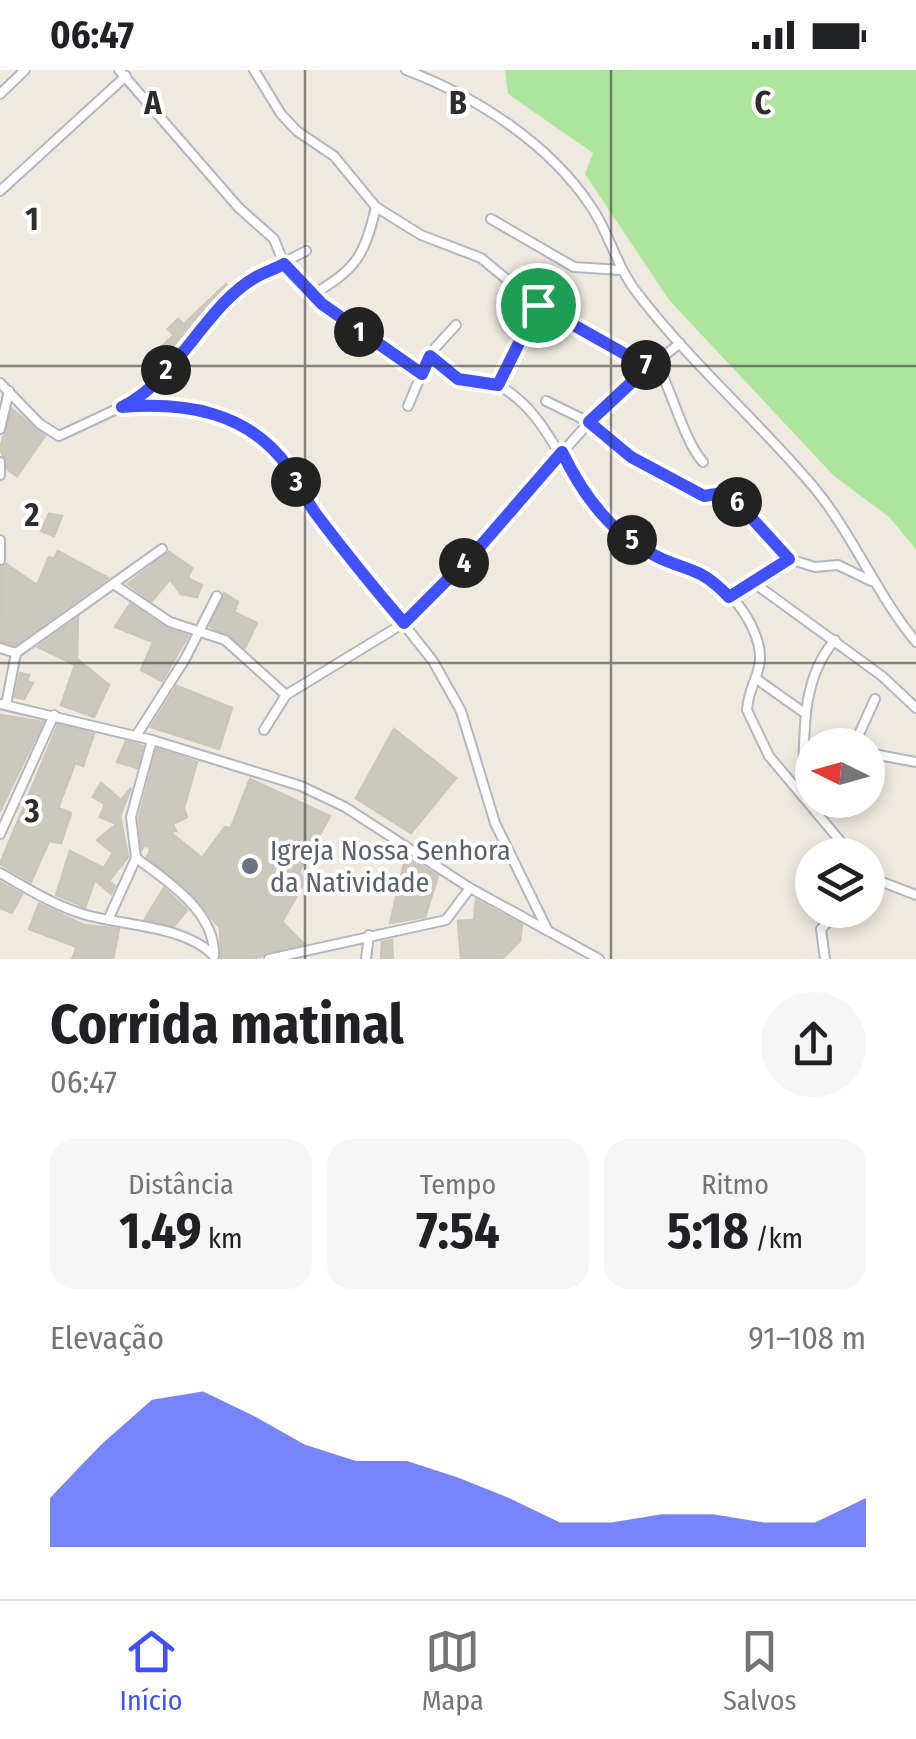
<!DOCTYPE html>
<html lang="pt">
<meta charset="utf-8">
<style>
:root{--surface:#fff;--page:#f6f6f6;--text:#202124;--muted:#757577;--line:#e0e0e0;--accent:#4051fc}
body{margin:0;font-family:"Fira Sans Condensed",sans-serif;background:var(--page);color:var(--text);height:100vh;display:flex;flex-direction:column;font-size:38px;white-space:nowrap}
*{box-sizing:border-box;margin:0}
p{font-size:32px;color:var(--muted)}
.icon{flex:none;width:55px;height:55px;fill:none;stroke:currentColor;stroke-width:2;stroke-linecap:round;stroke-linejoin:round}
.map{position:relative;height:889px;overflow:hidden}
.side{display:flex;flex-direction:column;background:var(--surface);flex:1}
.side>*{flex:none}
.needle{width:65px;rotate:275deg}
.buttons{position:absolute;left:795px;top:658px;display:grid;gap:20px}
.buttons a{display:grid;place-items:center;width:90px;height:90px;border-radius:50%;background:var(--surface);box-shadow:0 5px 15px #0003;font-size:50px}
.pin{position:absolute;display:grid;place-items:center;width:85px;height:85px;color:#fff;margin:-42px;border:5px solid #fff;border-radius:50%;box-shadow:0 2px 10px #0007}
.km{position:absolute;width:50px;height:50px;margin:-25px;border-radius:50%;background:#222;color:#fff;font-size:28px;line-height:50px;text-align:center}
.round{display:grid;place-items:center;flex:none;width:105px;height:105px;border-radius:52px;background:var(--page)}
.head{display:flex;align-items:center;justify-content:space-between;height:170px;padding:0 50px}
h1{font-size:55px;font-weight:700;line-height:75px}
.figures{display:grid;grid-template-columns:repeat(3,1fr);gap:15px;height:170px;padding:10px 50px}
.figures div{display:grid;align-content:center;border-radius:25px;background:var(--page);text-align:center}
.figures b{font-size:50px;font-weight:700}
.figures small{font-size:28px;font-weight:400}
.figures p{font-size:28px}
.chart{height:280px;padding:20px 50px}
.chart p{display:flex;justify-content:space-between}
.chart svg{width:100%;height:180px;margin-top:10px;fill:var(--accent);opacity:.7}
.status{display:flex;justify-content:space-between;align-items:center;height:70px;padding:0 50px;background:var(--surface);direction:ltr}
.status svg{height:28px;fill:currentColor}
.dock{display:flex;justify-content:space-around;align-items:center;height:140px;border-top:2px solid var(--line);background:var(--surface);font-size:28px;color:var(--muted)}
.dock a{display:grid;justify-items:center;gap:5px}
.dock .selected{color:var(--accent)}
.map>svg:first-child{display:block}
.green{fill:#aee59d}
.building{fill:#cbc8be;stroke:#cbc6b9;stroke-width:2.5}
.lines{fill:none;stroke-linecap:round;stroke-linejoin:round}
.minor-casing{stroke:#b3b5c1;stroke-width:12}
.minor{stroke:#fff;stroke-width:8}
.route-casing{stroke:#fff;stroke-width:20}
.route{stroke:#4051fc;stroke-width:12}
.grid{fill:none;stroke:#2d2d2d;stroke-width:2.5;stroke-opacity:0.55}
.worship-dot{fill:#6b7280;stroke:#fff;stroke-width:4}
.labels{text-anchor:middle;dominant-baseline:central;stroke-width:8;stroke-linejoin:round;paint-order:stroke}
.worship-label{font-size:28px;fill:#5b616d;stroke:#fff;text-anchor:start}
.grid-label{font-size:32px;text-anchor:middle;font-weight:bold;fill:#2d2d2d;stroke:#fff;stroke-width:8;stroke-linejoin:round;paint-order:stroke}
</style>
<div class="status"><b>06:47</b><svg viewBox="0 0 49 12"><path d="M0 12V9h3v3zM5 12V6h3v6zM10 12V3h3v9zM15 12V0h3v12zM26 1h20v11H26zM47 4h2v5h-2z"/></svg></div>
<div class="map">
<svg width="916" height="889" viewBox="0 0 916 889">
<rect width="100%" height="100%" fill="#efeae0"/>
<path class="green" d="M505,0h411v479l-27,-32 -55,-41 -165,-176 -84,-126 8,-21 -85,-59z"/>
<g class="building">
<path d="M226,214l3,4 -17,22 -61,63 -8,-9 31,-29 -6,-6 10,-10 6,5z"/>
<path d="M12,339l33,27 -28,40 -9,-6 -8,-22z"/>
<path d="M49,444l13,2 -8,20 -13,-5z"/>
<path d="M58,481l50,27 -93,67 -15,-4 1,-74 5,-3 31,21 12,-28 5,2z"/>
<path d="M169,482l23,16 -4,10 14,7 -5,12 -16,-3 -11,-15 -18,22 -24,-17z"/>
<path d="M224,523l14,9 -4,10 23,11 -12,25 -35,-22z"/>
<path d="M130,534l36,24 22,8 -26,45 -21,-11 12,-28 -38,-15z"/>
<path d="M78,548l-1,41 32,26 -15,32 -33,-12 14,-40 -37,-18z"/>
<path d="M20,603l9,2 -2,6 6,2 -9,16 -9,-2z"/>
<path d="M177,616l55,22 -13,41 -68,-22z"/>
<path d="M0,645l43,7 -43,89z"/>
<path d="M58,655l36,9 -11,32 -8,-3 -17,45 13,5 -10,30 -12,-2 -18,41 -31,-18z"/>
<path d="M394,659l62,49 -45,55 -55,-35z"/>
<path d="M126,671l17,5 -6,22 -20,-6z"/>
<path d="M157,679l40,13 -13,46 3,9 -14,7 3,7 -6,1 32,26 23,-31 6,1 19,-49 80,37 -31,56 6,9 -23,41 22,22 -52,15h-31l-1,-31 -33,-40 -40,-31 4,-8 -6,-4 -3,4 -3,-31z"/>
<path d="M101,713l20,17 10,-12 -11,28 8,41 -19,24 6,5 -4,8 -16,-14 -10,27 -29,-12 14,-44 34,17 9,-15 -16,-13 20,-16 -17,-7 5,-13 -12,-7z"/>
<path d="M406,786l32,20 -13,41 -35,6z"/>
<path d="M0,812l22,12 -10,19 -12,-5z"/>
<path d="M164,818l23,22 -13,16 -29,-7z"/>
<path d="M476,830l46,25 -2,16 -18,18h-41l-3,-38 16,-1z"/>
<path d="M39,834l45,21 35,4 -6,30h-41l5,-12 -48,-18z"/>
<path d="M392,870l1,19h-12l1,-17z"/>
</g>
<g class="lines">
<defs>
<g id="minor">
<path d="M119,0l120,138 35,31 10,25 28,31 109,80 14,-27 21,-23"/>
<path d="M254,0l27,44 16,17 37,25 42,51 45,28 60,23 57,47 110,62"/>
<path d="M406,0c71,27 143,73 186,138 18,27 25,60 46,86 52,68 118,125 174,191 41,49 63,107 104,157"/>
<path d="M0,24l25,-24"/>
<path d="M0,121l126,-115"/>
<path d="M491,149l83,48 46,3"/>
<path d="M312,225c44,-26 52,-38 64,-88"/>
<path d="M430,286c8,7 19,20 30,23 12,4 27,0 38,6 57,31 68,103 115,143 47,39 112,38 140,101 18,41 -4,48 -6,81l22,46 83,99"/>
<path d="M656,291c15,28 29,82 47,101"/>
<path d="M0,313l40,41 19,12 75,-35 120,-123 52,-27"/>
<path d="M498,315l40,-80"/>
<path d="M546,331l43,21 42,35 73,40 24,-5 61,67 26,8 23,-2 33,16"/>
<path d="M408,336l13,-31"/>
<path d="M122,337l59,-3 36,11 45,25 26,27 28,47 117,147 28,50 34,112 52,106"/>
<path d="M0,359l9,-38"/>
<path d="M0,392v13"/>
<path d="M0,470v20"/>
<path d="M754,513l128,93 34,32"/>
<path d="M115,515l55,37 55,18 61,55"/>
<path d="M729,527l60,-38"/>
<path d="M0,578l16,5"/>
<path d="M16,583l146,-104"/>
<path d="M758,610l48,34"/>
<path d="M0,634l152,36 149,46 44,21 125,81 129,71"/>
<path d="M6,635l10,-52"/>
<path d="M264,660l22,-35 118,-72 73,-73 128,-146 75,-61"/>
<path d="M136,666l49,-77 32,-63"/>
<path d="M854,675l21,-46"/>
<path d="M868,683l48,9"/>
<path d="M803,726c2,-53 -5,-114 32,-156"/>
<path d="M0,764l54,-119"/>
<path d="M136,788c32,23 79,54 78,97"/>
<path d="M868,801l9,9 39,15"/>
<path d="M0,803c27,15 53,32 83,41 39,12 102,11 131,42"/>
<path d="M108,850l28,-62 -5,-41 21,-77"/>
<path d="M269,889l177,-39 24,-32"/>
<path d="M366,889l3,-24"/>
<path d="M825,889l-4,-30 19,-19"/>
</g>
</defs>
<use href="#minor" class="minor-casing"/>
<use href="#minor" class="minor"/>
</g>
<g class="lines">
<defs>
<path id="route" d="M284,194l38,40 100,70 8,-18 28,23 40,6 40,-80 110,62 -59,55 42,35 73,39 24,-4 61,67 -60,38c-27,-28 -34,-24 -67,-38 -49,-23 -77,-60 -100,-107l-85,98 -73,73c-31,-36 -60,-72 -88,-109 -11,-15 -17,-32 -28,-47 -40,-56 -104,-65 -166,-60 54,-26 85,-103 134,-130 9,-5 19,-8 28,-13z"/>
</defs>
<use href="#route" class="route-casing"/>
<use href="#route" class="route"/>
</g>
<path class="grid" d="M305,0v889M611,0v889M0,296h916M0,593h916"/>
<circle class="worship-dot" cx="250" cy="796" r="10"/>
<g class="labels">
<g class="worship-label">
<text x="270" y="780">Igreja Nossa Senhora<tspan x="270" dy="32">da Natividade</tspan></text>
</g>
</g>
<g class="grid-label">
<text x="153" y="44">A</text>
<text x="458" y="44">B</text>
<text x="763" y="44">C</text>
<text x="32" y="160">1</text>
<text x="32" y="456">2</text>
<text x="32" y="752">3</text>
</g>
</svg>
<div class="buttons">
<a><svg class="needle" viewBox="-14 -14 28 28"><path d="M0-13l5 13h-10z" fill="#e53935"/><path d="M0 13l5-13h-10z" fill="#757577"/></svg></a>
<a><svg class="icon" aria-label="layers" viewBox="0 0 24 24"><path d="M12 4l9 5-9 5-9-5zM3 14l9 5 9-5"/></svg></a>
</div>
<div class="pin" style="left:538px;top:235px;background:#1e9e55"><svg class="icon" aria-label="arrive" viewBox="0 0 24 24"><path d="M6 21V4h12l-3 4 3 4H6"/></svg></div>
<b class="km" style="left:359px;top:262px">1</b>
<b class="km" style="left:166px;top:300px">2</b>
<b class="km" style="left:296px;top:412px">3</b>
<b class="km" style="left:464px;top:493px">4</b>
<b class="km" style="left:632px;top:470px">5</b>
<b class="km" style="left:737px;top:432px">6</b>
<b class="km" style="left:646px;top:295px">7</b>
</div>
<section class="side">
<div class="head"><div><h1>Corrida matinal</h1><p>06:47</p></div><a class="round"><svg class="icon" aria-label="share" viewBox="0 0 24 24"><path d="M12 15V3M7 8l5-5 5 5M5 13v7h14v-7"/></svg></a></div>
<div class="figures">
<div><p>Distância</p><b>1.49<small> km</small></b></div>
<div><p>Tempo</p><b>7:54</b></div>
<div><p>Ritmo</p><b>5:18<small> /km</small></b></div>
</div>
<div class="chart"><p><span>Elevação</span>91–108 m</p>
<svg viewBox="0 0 160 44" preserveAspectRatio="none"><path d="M0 44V32L10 19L20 8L30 6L40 12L50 19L60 23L70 23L80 27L90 32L100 38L110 38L120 36L130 36L140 38L150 38L160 32V44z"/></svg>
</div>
</section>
<nav class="dock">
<a class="selected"><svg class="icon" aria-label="home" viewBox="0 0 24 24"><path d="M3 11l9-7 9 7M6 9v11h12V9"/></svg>Início</a>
<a><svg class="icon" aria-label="map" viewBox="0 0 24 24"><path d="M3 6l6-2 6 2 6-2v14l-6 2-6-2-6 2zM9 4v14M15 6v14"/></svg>Mapa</a>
<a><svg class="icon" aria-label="saved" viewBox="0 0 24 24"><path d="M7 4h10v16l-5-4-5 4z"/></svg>Salvos</a>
</nav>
